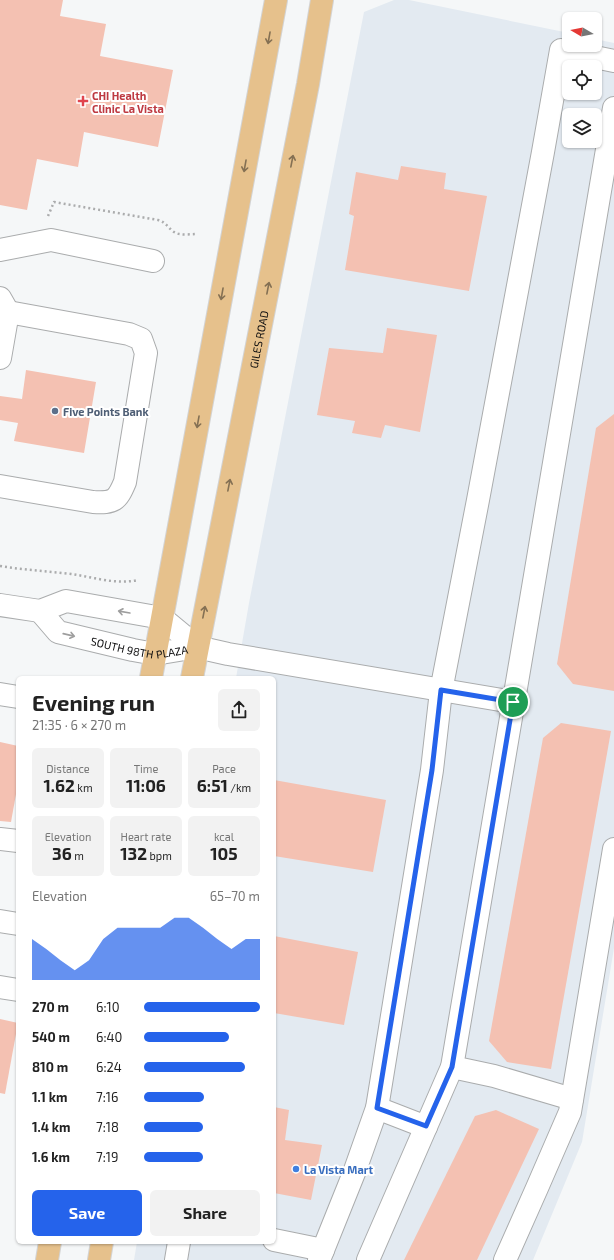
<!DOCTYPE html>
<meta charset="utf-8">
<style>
:root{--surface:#fff;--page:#f2f2f2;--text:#222;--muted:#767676;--accent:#2563eb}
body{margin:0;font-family:"Exo 2",sans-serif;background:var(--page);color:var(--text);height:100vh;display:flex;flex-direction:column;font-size:15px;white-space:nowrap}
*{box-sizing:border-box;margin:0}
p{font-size:13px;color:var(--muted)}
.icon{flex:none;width:22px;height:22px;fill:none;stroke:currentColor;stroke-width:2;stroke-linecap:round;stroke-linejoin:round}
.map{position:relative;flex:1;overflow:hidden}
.side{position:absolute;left:16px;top:676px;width:260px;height:568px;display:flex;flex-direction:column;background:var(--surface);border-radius:6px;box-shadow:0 1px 3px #0004}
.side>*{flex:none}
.needle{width:26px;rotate:280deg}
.fabs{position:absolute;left:562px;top:12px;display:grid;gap:8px}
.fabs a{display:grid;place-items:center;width:40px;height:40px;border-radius:6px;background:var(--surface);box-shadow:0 1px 3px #0004;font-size:20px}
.pin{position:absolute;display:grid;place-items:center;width:34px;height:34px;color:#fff;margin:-17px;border:2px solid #fff;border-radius:50%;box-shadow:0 1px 4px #0007}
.round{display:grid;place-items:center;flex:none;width:42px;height:42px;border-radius:6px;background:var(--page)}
.head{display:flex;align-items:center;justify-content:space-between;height:68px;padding:0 16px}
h1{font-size:22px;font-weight:700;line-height:30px}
.metrics{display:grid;grid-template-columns:repeat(3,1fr);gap:6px;height:68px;padding:4px 16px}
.metrics div{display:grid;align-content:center;border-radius:6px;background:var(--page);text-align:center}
.metrics b{font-size:17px;font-weight:700}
.metrics small{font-size:11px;font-weight:400}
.metrics p{font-size:11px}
.chart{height:112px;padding:8px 16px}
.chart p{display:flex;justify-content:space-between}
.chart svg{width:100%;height:72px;margin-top:4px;fill:var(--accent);opacity:.7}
.cta{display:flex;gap:8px;margin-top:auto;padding:8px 16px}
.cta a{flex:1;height:46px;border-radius:6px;background:var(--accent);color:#fff;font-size:16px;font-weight:700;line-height:46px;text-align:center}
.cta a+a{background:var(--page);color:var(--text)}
ul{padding:0 16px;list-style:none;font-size:13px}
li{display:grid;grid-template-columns:64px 48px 1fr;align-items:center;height:30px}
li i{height:10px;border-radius:5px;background:var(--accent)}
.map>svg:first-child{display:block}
.built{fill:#e3eaf1;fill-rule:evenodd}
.building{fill:#f4c1b2}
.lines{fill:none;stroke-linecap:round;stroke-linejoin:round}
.minor-casing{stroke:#aaacad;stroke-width:24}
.major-casing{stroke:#d3d3d3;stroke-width:24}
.path{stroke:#abacad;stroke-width:2.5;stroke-dasharray:2 3;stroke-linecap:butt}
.minor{stroke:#fff;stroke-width:22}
.major{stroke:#e6c18c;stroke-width:22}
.oneway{stroke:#847053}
.oneway2{stroke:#9e9e9e}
.route-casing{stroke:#fff;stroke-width:8}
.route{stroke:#2563eb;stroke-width:5}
.health-dot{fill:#e0444e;stroke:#fff;stroke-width:1.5}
.service-dot{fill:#5c6f8a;stroke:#fff;stroke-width:1.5}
.shop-dot{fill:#3f7fe0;stroke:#fff;stroke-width:1.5}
.labels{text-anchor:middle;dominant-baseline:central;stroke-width:4;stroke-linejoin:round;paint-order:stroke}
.health-label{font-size:11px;font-weight:bold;fill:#be3a42;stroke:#fff;text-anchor:start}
.street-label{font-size:11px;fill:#0c0c0d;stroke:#fff}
.service-label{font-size:11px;font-weight:bold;fill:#4e5e75;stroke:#fff;text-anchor:start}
.shop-label{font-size:11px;font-weight:bold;fill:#366cbe;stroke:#fff;text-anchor:start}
</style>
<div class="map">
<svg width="614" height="1260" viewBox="0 0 614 1260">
<rect width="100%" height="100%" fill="#f5f7f8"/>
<path class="built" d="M394,0h15l160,33v12h26v-6l19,4v905l-32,194 -49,118h-399l3,-18h137v-564h-38l13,-75 115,-591zM569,67h26v26h-26zM569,115h26v26h-26z"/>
<g class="building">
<path d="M0,0h63l-3,16 46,8 -6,32 73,14 -15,77 -74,-15 -6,35 -41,-8 -10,51 -27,-5z"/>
<path d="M401,166l45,7 -2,16 43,7 -18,95 -124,-21 9,-54 -5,-2 7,-42 42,8z"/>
<path d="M387,328l50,7 -17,97 -35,-7 -4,13 -29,-5 3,-12 -38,-6 12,-67 54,5z"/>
<path d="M26,370l70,12 -12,71 -70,-12 4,-18 -18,-3v-24l22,3z"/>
<path d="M614,414v277l-41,-7 -16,-20 39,-236z"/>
<path d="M561,723l50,8 -60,338 -44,-7 -18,-21 54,-303z"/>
<path d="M0,742l18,4v37l-7,39 -11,-1z"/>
<path d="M274,780l112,20 -13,72 -99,-16z"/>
<path d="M274,936l84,16 -14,73 -70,-12z"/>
<path d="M0,1019l18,4 -13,71 -5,-1z"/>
<path d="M274,1107l15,3 -4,30 37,5 -11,55 -37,-7z"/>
<path d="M496,1110l43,19 -62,131h-73l71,-144z"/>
</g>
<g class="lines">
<defs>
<g id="minor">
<path d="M0,250l51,-10 102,21"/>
<path d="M0,298l8,14 -8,46"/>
<path d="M0,486l93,16c21,1 24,-1 32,-20l21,-129 -5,-14 -12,-5 -121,-22"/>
<path d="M0,605l40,6 26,-10 96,17 35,29"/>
<path id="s1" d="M40,611l18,21 75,18 22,4 42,-7 31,7 285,48"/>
<path d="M0,694l18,3"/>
<path d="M0,839l18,2"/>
<path d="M0,921l18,3"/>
<path d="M0,987l18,3"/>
<path d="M452,1067l42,9 78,23"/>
<path d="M377,1108l49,19"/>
<path d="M274,1240l49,10"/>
<path d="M176,1260l3,-18"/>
<path d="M319,1260l35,-87 23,-65 55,-338 9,-79 37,-191 65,-348 18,-102 53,11"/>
<path d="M368,1260l84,-193 162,-959"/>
<path d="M505,1260l32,-72 33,-76 44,-263"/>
</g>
<g id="major">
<path d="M151,678l125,-678"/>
<path id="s2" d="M192,678l116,-594 14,-84"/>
<path d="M47,1260l3,-18"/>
<path d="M99,1260l3,-18"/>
</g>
</defs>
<use href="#minor" class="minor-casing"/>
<use href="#major" class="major-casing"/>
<g class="path">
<path d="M48,216l6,-14 104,18c8,2 10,8 16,12 6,4 16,2 23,2"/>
<path d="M0,566c24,4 47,5 71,8 22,3 45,11 67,6"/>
</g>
<use href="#minor" class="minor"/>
<use href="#major" class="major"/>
</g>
<defs><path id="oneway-shaft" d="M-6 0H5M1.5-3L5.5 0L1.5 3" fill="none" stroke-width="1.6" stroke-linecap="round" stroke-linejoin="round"/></defs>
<g class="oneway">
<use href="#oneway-shaft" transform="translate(269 38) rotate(100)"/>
<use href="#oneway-shaft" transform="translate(292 161) rotate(-79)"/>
<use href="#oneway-shaft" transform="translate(245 166) rotate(100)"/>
<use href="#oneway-shaft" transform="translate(268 288) rotate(-79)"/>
<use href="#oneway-shaft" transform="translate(222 294) rotate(100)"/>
<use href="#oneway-shaft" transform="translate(198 422) rotate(100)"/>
<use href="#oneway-shaft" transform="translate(229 485) rotate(-79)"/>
<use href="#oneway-shaft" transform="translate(204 612) rotate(-79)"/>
</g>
<g class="oneway2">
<use href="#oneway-shaft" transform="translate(124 612) rotate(-170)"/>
<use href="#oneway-shaft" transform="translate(69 635) rotate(13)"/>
</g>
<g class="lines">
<defs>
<path id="route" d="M441,690l72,12 -61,365 -26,59 -49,-18 55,-338z"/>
</defs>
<use href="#route" class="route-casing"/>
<use href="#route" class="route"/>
</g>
<path class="health-dot" d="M81 95h4v4h4v4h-4v4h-4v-4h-4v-4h4z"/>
<circle class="service-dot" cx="55" cy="411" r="4"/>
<circle class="shop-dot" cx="296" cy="1169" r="4"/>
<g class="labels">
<g class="health-label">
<text x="92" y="95">CHI Health<tspan x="92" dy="13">Clinic La Vista</tspan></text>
</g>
<g class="street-label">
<text stroke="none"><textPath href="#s2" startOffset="345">GILES ROAD</textPath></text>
<text stroke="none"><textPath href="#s1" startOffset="111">SOUTH 98TH PLAZA</textPath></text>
</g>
<g class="service-label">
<text x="63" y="411">Five Points Bank</text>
</g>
<g class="shop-label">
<text x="304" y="1169">La Vista Mart</text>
</g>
</g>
</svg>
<div class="fabs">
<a><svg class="needle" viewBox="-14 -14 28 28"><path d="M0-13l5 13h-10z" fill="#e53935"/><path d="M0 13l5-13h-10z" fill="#767676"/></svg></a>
<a><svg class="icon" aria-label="locate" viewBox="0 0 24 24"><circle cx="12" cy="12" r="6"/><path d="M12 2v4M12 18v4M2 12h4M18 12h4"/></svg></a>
<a><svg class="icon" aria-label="layers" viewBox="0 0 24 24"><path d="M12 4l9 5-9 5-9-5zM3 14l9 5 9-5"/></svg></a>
</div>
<div class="pin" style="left:513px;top:702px;background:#1e9e55"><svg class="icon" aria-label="arrive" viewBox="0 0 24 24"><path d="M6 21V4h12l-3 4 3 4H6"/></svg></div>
<section class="side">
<div class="head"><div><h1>Evening run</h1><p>21:35 · 6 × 270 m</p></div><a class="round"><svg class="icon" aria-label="share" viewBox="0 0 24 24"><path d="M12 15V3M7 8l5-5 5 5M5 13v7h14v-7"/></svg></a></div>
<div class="metrics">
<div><p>Distance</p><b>1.62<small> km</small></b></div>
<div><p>Time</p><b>11:06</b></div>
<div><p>Pace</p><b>6:51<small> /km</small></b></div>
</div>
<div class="metrics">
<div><p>Elevation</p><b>36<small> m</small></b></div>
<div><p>Heart rate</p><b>132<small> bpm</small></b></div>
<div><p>kcal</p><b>105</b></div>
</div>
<div class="chart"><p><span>Elevation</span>65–70 m</p>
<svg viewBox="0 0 160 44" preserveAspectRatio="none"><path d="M0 44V19L10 25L20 32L30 38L40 32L50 19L60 12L70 12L80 12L90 12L100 6L110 6L120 12L130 19L140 25L150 19L160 19V44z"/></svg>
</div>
<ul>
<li><b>270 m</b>6:10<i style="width:100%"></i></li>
<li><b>540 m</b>6:40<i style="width:73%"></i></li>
<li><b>810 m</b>6:24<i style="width:87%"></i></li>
<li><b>1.1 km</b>7:16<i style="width:52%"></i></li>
<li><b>1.4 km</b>7:18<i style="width:51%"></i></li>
<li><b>1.6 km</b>7:19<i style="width:51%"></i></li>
</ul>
<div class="cta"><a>Save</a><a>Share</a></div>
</section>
</div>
